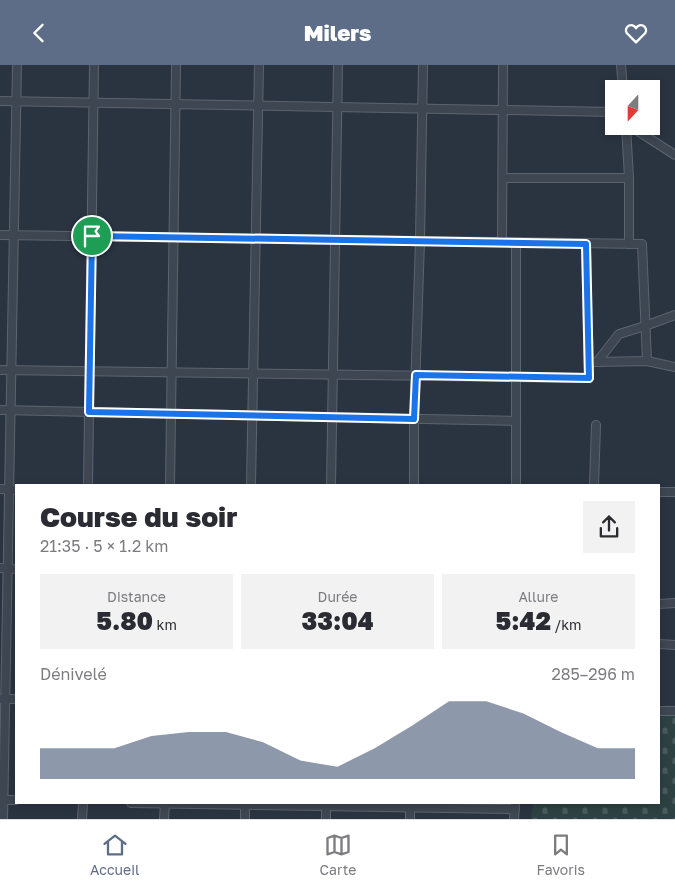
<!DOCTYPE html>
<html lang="fr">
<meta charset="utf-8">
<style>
:root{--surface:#fff;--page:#f2f2f3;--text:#2b2b33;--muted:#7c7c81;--line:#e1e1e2;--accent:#5e6d87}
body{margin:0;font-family:"Golos Text",sans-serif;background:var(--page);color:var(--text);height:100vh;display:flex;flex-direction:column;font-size:19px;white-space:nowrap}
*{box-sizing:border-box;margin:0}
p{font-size:16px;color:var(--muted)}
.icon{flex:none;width:28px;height:28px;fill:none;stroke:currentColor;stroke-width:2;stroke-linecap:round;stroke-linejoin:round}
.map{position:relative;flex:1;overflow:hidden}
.side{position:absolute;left:15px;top:419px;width:645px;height:320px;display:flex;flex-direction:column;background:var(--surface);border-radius:0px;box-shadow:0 2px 8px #0003}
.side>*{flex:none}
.needle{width:32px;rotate:201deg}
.controls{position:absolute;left:605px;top:15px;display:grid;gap:10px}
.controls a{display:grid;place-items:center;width:55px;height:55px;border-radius:0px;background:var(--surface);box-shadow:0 2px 8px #0003;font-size:25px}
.pin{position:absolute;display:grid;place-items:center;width:42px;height:42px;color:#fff;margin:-21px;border:2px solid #fff;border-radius:50%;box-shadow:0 1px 5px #0007}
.round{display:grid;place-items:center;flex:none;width:52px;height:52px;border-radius:0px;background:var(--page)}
.overview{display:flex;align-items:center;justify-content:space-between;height:85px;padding:0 25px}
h1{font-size:28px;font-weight:800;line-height:38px}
.stats{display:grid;grid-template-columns:repeat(3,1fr);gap:8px;height:85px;padding:5px 25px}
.stats div{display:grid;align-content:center;border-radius:0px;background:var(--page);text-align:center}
.stats b{font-size:25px;font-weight:800}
.stats small{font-size:14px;font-weight:400}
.stats p{font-size:14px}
.chart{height:140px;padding:10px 25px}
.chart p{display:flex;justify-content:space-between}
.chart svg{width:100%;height:90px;margin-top:5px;fill:var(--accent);opacity:.7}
header{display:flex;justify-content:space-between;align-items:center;height:65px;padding:0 25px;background:var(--accent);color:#fff;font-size:22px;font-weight:800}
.tab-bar{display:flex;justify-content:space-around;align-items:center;height:70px;border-top:1px solid var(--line);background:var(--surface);font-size:14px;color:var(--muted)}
.tab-bar a{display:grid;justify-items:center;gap:2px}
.tab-bar .on{color:var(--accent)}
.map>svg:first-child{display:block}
.cemetery{fill:url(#cemetery-stones)}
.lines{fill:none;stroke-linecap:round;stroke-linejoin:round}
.street-casing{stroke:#5c646e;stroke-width:10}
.street{stroke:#3e4651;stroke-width:8}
.route-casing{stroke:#fff;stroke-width:10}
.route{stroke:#1a73e8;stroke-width:6}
</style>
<header><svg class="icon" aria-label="back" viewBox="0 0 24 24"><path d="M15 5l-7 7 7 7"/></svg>Milers<svg class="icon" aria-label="heart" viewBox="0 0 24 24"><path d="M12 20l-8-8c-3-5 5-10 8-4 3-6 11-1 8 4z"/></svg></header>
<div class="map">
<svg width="675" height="754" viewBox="0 0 675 754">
<defs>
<pattern id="cemetery-stones" width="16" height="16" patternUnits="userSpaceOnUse" patternTransform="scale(1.25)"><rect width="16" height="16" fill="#2d4143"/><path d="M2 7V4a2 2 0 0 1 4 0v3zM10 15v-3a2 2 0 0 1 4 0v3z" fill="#4a5b5d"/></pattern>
</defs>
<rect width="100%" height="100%" fill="#2a3441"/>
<path class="cemetery" d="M659,648h16v106h-144l2,-16h126z"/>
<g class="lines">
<defs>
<g id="street">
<path d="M621,0l2,24"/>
<path d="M0,36l614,11"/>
<path d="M626,61l3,52v66"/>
<path d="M630,61l45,29"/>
<path d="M504,113h125"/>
<path d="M0,170l642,9 5,117"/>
<path d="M502,177l1,-177"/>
<path d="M516,178v242"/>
<path d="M595,297l52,-1 28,6"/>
<path d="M597,297l22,-28 26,-8 30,-11"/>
<path d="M0,305l589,8 -3,-134"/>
<path d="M0,345l516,11"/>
<path d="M88,420l6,-420"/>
<path d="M170,420l6,-420"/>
<path d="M251,420l8,-420"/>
<path d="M331,420l7,-420"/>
<path d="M414,420v-66l6,-178 3,-176"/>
<path d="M594,420l2,-60"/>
<path d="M0,424l16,1"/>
<path d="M659,427h16"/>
<path d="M0,503l16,1"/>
<path d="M659,539l16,-1"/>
<path d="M659,579l16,1"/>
<path d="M2,634h14"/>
<path d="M659,646h16"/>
<path d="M0,735h16"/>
<path d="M131,738l384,6"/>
<path d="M3,754l14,-754"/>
<path d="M82,754l1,-16"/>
<path d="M164,754l1,-16"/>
<path d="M245,754v-16"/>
<path d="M326,754v-16"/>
<path d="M410,754v-15"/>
<path d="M514,754l1,-16"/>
</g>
</defs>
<use href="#street" class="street-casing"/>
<use href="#street" class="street"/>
</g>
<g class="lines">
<defs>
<path id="route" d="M92,171l494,8 3,134 -173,-3 -2,44 -325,-7z"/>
</defs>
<use href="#route" class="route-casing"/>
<use href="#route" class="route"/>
</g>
</svg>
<div class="controls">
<a><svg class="needle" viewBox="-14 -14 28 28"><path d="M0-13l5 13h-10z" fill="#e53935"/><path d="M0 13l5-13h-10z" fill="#7c7c81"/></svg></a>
</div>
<div class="pin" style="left:92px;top:171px;background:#1e9e55"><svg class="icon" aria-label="arrive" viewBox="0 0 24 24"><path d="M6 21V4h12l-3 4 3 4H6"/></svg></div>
<section class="side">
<div class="overview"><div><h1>Course du soir</h1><p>21:35 · 5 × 1.2 km</p></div><a class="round"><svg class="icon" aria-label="share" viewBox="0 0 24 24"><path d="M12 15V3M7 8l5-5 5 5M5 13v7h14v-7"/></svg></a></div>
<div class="stats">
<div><p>Distance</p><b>5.80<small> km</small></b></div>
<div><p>Durée</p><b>33:04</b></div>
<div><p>Allure</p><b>5:42<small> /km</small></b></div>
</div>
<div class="chart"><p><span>Dénivelé</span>285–296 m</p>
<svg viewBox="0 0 160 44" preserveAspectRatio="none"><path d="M0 44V29L10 29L20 29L30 23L40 21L50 21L60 26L70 35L80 38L90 29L100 18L110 6L120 6L130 12L140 21L150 29L160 29V44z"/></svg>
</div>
</section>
</div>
<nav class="tab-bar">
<a class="on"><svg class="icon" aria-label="home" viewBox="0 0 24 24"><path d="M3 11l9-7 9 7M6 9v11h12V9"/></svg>Accueil</a>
<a><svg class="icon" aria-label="map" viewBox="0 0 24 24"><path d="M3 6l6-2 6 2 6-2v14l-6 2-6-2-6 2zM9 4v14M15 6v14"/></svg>Carte</a>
<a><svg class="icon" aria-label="saved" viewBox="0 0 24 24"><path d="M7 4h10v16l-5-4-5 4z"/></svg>Favoris</a>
</nav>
